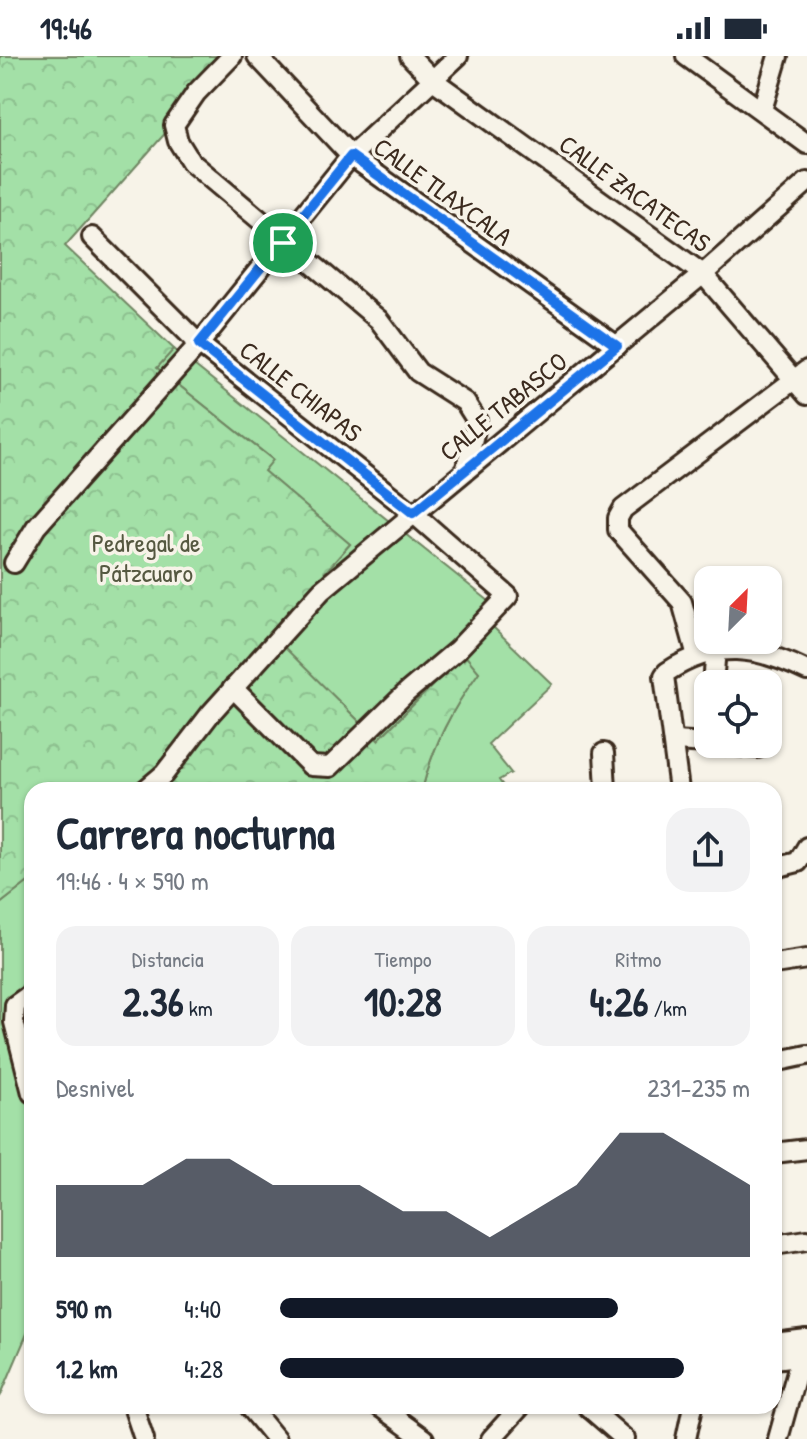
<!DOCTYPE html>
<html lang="es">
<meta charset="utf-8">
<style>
:root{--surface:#fff;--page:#f2f2f3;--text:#1f2937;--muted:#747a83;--accent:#111827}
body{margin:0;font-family:"Patrick Hand",sans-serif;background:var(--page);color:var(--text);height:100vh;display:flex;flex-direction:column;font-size:30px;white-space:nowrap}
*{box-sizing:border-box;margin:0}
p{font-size:26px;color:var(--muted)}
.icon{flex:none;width:44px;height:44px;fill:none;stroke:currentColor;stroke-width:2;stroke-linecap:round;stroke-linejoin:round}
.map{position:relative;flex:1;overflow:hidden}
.sheet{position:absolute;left:24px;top:726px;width:758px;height:632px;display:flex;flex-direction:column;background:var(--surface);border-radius:24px;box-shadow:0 2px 6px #0004}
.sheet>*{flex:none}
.needle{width:52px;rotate:24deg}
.buttons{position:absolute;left:694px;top:510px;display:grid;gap:16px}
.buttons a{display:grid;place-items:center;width:88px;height:88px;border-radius:16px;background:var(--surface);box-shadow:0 2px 6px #0004;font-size:40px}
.pin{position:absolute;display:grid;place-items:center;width:68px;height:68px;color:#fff;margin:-34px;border:4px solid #fff;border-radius:50%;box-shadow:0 2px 8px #0007}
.round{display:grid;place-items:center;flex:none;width:84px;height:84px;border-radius:24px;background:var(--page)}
.headline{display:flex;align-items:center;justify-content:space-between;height:136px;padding:0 32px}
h1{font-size:44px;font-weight:800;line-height:60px}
.stats{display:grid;grid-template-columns:repeat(3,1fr);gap:12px;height:136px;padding:8px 32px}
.stats div{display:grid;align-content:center;border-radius:20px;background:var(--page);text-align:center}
.stats b{font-size:40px;font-weight:800}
.stats small{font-size:22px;font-weight:400}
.stats p{font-size:22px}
.chart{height:224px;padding:16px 32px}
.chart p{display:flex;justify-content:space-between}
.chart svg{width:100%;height:144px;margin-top:8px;fill:var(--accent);opacity:.7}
ul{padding:0 32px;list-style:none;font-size:26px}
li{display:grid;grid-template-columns:128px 96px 1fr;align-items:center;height:60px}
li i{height:20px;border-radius:10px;background:var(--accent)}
.status{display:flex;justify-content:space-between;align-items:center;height:56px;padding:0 40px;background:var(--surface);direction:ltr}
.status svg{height:22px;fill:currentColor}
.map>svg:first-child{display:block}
.green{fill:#a3e0a7;stroke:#6f8562;stroke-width:2}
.forest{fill:url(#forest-crowns);stroke:#6f8562;stroke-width:2}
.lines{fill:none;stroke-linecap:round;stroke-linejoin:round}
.minor-casing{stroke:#3b2a1e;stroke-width:24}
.minor{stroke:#f7f3e8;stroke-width:18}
.route-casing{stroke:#fff;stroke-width:16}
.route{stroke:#1a73e8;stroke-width:10}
.labels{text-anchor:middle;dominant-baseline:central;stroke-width:7;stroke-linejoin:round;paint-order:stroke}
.street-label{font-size:26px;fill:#3b2a1e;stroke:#f7f3e8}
.park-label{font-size:26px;fill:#555840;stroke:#f7f3e8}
</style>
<div class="status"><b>19:46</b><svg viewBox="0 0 49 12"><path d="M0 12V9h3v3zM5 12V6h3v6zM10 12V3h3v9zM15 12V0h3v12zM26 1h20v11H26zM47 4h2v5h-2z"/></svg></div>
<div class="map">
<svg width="807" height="1383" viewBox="0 0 807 1383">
<defs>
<pattern id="forest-crowns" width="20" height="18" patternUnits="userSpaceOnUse" patternTransform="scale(2)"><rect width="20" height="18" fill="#a3e0a7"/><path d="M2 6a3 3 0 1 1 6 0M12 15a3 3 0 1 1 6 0" fill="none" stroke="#8dc08f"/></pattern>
</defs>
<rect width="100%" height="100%" fill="#f7f3e8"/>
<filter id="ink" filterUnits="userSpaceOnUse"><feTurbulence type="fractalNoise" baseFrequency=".0125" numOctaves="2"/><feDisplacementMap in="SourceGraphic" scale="16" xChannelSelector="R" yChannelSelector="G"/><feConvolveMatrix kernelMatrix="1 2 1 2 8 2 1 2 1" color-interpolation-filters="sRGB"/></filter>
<g filter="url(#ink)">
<g class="green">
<path d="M174,293l330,264 -12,13 60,58 -64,60 23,29 -12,7 7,10h-84c11,-45 30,-81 57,-118l-16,-17 -85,85 -108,-106 80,-90 -87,-73 9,-12 -116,-92z"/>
<path d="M32,823v124l-7,22 7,31v266l-32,75v-493z"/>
</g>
<path class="forest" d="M0,0h234l-169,190 109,103 -17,19 116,92 -9,11 86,73 -79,90 107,106 86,-86 15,18c-27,37 -46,73 -57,118h-390v89l-32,25z"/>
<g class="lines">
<defs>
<g id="minor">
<path d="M232,0l-36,37 -22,32 4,16 13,21 188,158 39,52 47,30 12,19 -11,47"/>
<path d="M257,0l94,100 266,190"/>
<path d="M410,0l23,24 270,194 104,121"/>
<path d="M686,0l121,88"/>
<path d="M762,54l16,-54"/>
<path d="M92,181l107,107 214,169 95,83 -51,54 -50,42 -77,75 -19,-1 -78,-78"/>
<path d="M14,507l22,-36 163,-183 152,-188 107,-100"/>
<path d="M697,600l-15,-54 -64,-72v-12l5,-9 184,-139"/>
<path d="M713,628l3,-35"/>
<path d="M674,685l34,2"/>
<path d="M715,688l43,4"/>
<path d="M604,697l2,37"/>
<path d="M145,734l19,-16 47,-61 111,-123 381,-316 104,-92"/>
<path d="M679,734l-15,-114 3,-4c49,-32 89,-26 140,-1"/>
<path d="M774,812l24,-6 9,-15"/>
<path d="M774,908l33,-5"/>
<path d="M32,937l-17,12 -1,17 18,71"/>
<path d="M774,1006l33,-7"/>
<path d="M774,1097l33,-4"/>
<path d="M774,1189l33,-5"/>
<path d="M774,1287l33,-4"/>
<path d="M774,1303l33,-4"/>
<path d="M133,1350l11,33"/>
<path d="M249,1350l27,33"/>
<path d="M379,1350l45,33"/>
<path d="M587,1350l38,33"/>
<path d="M491,1383l30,-33"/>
<path d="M686,1383l7,-33"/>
<path d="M778,1383l28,-100"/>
</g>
</defs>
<use href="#minor" class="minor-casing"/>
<use href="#minor" class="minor"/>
</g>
</g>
<g class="lines" filter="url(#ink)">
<defs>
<path id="route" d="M351,100l266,190 -204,167 -214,-169z"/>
</defs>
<use href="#route" class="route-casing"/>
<use href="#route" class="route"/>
</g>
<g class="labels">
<g class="street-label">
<text transform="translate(443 135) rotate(36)">CALLE TLAXCALA</text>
<text transform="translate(635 137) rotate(36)">CALLE ZACATECAS</text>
<text transform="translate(301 335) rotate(38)">CALLE CHIAPAS</text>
<text transform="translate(503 350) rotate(-39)">CALLE TABASCO</text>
</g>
<g class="park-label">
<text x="146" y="486">Pedregal de<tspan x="146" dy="30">Pátzcuaro</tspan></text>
</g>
</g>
</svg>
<div class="buttons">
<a><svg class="needle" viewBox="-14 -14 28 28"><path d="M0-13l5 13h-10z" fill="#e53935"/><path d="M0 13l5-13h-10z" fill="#747a83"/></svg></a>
<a><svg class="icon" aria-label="locate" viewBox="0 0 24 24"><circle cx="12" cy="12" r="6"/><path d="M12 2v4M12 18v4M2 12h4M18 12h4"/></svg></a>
</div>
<div class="pin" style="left:283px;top:187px;background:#1e9e55"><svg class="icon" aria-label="arrive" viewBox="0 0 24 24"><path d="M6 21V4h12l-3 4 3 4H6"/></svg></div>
<section class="sheet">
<div class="headline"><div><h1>Carrera nocturna</h1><p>19:46 · 4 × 590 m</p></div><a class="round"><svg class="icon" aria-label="share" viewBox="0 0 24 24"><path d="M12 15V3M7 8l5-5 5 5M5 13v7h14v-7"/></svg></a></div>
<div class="stats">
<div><p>Distancia</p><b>2.36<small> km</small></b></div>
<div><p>Tiempo</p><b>10:28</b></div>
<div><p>Ritmo</p><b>4:26<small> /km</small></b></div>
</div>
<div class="chart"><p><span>Desnivel</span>231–235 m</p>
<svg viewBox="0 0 160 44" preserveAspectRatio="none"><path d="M0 44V22L10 22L20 22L30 14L40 14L50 22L60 22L70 22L80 30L90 30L100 38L110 30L120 22L130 6L140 6L150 14L160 22V44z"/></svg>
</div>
<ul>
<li><b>590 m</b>4:40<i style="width:72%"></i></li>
<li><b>1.2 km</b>4:28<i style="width:86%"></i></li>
</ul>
</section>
</div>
